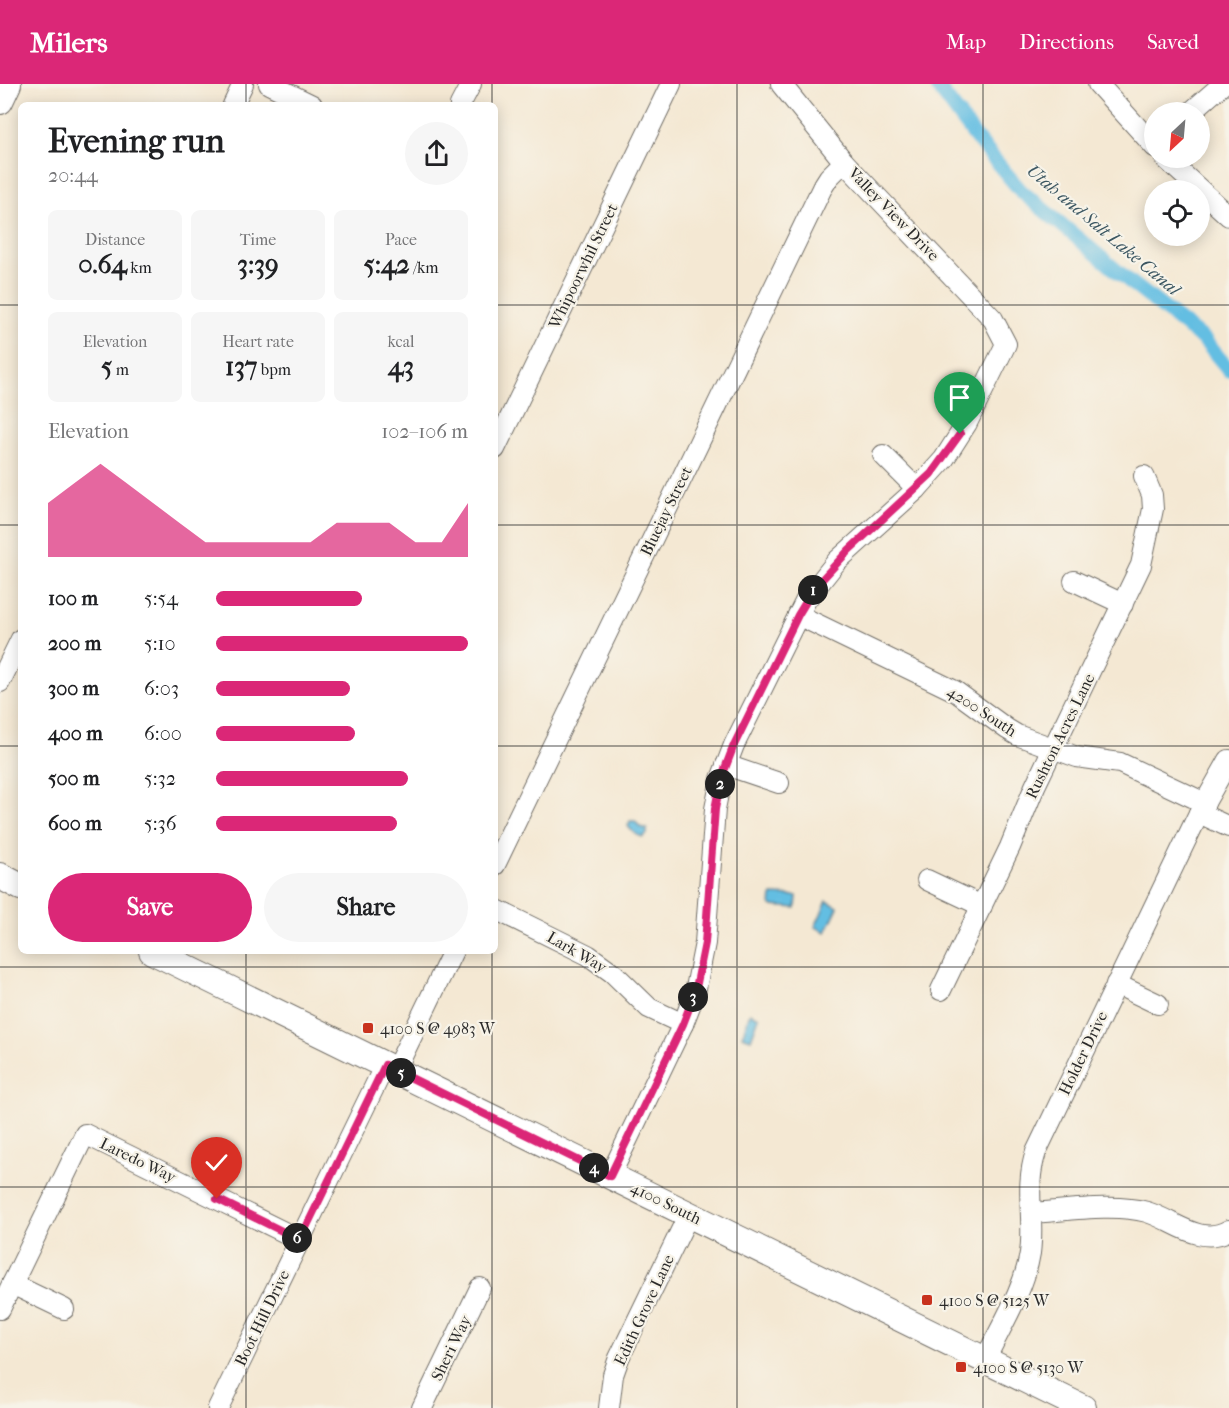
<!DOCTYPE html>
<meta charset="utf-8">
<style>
:root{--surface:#fff;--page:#f6f6f6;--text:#202124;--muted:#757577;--accent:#db2777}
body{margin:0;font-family:"IM FELL French Canon",serif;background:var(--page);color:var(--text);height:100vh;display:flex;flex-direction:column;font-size:22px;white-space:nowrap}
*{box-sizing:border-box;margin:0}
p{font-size:20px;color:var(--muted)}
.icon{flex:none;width:33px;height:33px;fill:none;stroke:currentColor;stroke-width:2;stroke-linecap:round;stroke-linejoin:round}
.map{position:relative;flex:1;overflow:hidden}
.drawer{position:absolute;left:18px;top:18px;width:480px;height:852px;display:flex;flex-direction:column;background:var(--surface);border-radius:9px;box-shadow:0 3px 15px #0003}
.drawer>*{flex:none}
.needle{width:39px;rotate:206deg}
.controls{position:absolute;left:1144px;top:18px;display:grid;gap:12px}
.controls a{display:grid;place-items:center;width:66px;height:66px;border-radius:50%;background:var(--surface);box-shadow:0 3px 15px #0003;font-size:30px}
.pin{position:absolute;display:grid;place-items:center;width:51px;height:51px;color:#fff;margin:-62px -26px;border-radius:50% 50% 50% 0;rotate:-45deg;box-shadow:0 0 6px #0007}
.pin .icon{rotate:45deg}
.km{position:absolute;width:30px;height:30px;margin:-15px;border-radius:50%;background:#222;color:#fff;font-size:16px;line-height:30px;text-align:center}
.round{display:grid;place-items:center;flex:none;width:63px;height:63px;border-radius:32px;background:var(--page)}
.overview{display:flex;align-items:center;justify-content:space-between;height:102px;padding:0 30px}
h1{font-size:33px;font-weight:700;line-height:45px}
.stats{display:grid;grid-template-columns:repeat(3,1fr);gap:9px;height:102px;padding:6px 30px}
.stats div{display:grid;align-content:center;border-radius:9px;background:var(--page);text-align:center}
.stats b{font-size:26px;font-weight:700}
.stats small{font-size:16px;font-weight:400}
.stats p{font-size:16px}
.chart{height:168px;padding:12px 30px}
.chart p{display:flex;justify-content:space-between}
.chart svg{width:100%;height:108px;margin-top:6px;fill:var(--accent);opacity:.7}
.action{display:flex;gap:12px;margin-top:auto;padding:12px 30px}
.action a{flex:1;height:69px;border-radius:36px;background:var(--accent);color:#fff;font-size:24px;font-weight:700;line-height:69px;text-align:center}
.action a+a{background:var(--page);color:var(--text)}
ul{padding:0 30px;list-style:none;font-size:20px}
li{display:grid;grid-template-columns:96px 72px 1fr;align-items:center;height:45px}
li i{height:15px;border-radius:8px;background:var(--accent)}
header{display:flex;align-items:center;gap:36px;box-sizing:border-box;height:84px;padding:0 30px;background:var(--accent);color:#fff}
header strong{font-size:28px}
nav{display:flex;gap:33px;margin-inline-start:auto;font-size:21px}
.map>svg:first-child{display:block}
.water{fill:#64bee2;stroke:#487486;stroke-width:1.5}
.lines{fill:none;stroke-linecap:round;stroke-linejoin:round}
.canal{stroke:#64bee2;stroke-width:15}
.minor-casing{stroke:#716d66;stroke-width:22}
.major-casing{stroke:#716d66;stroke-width:28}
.minor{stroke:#fff;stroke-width:20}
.major{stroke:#fff;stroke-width:26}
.route-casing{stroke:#fff;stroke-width:12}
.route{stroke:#db2777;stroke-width:8}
.grid{fill:none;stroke:#2b2b2b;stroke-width:1.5;stroke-opacity:0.55}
.poi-dot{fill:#c8321e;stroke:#f7f3e8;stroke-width:2}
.labels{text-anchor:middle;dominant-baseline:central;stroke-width:4.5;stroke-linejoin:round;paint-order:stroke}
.street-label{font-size:16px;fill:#2b2b2b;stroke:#f7f3e8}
.poi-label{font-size:16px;fill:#2b2b2b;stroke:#f7f3e8;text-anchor:start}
.water-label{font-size:18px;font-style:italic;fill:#3c5762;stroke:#f7f3e8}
</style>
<header>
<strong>Milers</strong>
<nav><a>Map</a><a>Directions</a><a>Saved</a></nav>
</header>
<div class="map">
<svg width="1229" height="1324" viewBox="0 0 1229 1324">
<rect width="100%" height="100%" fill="#f7f3e8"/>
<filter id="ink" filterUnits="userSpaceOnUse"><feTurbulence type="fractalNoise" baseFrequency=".0167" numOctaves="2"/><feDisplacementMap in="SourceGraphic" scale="12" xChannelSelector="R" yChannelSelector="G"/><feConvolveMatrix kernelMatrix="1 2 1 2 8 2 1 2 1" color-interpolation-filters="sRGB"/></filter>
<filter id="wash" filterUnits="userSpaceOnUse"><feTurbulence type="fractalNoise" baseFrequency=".008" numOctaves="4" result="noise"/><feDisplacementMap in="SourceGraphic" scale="24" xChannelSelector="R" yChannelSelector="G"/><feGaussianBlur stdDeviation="1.35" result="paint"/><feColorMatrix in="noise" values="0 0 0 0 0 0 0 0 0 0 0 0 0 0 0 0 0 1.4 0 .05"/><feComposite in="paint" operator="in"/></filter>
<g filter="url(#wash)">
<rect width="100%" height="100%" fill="#f4e8d3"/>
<g class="water">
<path d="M630,737h5l5,6 7,2v5l-4,3c-6,-1 -12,-6 -15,-11z"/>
<path d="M772,811l25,1 -1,12 -25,-2z"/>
<path d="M827,817l11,6 -12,25 -11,-5z"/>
<path d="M750,929l9,4 -8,22 -9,-3z"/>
</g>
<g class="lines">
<path class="canal" d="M936,0l41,55 44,52 113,94 70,55 25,30"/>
</g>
</g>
<g filter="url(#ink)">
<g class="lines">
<defs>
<g id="minor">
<path d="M269,0l43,21"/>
<path d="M1098,0l57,63"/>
<path d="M233,21l10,-21"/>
<path d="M460,21l11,-21"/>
<path d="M1191,28l32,-28"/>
<path d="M1165,74l64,58"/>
<path d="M495,365l176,-365"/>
<path d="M883,371l34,34"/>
<path d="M1074,497l49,23"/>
<path d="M798,531l157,76 52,38 10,6 60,22 43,6 85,40"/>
<path d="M0,598l21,-43"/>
<path d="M726,681l53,18"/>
<path d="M1199,729l30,14"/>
<path d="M495,781l327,-677 7,-11 15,-15"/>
<path d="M927,796l55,26"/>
<path d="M495,825l93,46 25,18 36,35 34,16"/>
<path d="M1116,900l42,20"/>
<path d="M941,906l69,-143 25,-61 106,-221 12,-56 -1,-14 -8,-19"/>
<path d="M395,987l58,-120"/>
<path d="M610,1092l73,-152 12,-31 10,-50 10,-134 6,-30 13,-34 72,-145 31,-39 80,-72 27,-30 23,-36 39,-79 -13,-25 -149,-157 -63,-78"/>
<path d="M1031,1129c34,-2 83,-10 116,-1 27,8 53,35 82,18"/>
<path d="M12,1200l52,25"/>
<path d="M0,1225l85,-175 215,106"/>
<path d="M985,1276c16,-34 39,-69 45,-107 5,-36 -6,-65 6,-101l163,-339 30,-53"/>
<path d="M218,1324l167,-343"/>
<path d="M422,1324l58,-120"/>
<path d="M609,1324l4,-33 6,-17 70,-144"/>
</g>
<g id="major">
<path d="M0,17l8,-17"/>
<path d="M0,792l21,11"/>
<path d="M152,867l931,457"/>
</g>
</defs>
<use href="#minor" class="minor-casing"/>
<use href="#major" class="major-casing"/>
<use href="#minor" class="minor"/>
<use href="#major" class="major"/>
</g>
</g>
<g class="lines" filter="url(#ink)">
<defs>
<path id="route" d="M217,1115l83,41 85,-175 225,111 73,-152 12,-31 10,-50 10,-134 6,-30 13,-34 64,-130 17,-28 34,-37 82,-76 29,-40"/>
</defs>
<use href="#route" class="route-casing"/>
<use href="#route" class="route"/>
</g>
<path class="grid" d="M246,0v21M492,0v21M737,0v1324M983,0v1324M0,221h21M495,221h734M0,441h21M495,441h734M0,662h21M495,662h734M246,867v457M492,867v457M0,883h1229M0,1103h1229"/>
<g class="poi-dot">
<rect x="362" y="938" width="12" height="12" rx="3"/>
<rect x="921" y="1210" width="12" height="12" rx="3"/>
<rect x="955" y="1277" width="12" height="12" rx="3"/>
</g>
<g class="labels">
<g class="street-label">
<text transform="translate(894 130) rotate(46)">Valley View Drive</text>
<text transform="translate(583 182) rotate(-64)">Whipoorwhil Street</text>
<text transform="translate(666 427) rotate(-64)">Bluejay Street</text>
<text transform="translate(982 627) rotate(33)">4200 South</text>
<text transform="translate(1060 652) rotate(-64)">Rushton Acres Lane</text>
<text transform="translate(577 868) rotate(30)">Lark Way</text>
<text transform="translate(1083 969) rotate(-64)">Holder Drive</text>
<text transform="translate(138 1076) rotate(26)">Laredo Way</text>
<text transform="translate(666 1119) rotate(26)">4100 South</text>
<text transform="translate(644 1226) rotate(-65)">Edith Grove Lane</text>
<text transform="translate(262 1234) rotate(-64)">Boot Hill Drive</text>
<text transform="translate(451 1264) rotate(-64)">Sheri Way</text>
</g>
<g class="poi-label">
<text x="380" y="944">4100 S @ 4983 W</text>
<text x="939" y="1216">4100 S @ 5125 W</text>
<text x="973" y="1283">4100 S @ 5130 W</text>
</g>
<g class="water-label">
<text transform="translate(1103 146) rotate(40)">Utah and Salt Lake Canal</text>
</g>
</g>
</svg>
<div class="controls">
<a><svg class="needle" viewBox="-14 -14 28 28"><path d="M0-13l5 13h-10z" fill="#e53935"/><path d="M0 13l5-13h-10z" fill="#757577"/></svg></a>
<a><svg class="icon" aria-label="locate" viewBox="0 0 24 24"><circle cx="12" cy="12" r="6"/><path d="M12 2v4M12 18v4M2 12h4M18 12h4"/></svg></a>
</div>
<div class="pin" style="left:960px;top:350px;background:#1e9e55"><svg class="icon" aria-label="arrive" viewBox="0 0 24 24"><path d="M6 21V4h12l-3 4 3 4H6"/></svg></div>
<div class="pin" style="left:217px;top:1115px;background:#d93025"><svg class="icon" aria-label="check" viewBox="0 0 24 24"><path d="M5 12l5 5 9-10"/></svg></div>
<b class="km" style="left:813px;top:506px">1</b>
<b class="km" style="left:720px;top:700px">2</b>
<b class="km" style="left:693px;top:913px">3</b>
<b class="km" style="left:594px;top:1084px">4</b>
<b class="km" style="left:401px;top:989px">5</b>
<b class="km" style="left:297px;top:1154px">6</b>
<section class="drawer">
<div class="overview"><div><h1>Evening run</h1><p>20:44</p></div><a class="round"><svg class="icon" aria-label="share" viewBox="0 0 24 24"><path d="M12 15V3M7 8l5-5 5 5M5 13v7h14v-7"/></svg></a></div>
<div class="stats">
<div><p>Distance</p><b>0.64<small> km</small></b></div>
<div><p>Time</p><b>3:39</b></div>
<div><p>Pace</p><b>5:42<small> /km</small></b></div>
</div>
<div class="stats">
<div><p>Elevation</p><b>5<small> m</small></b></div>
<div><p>Heart rate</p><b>137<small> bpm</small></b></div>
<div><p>kcal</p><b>43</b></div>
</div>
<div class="chart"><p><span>Elevation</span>102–106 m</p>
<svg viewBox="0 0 160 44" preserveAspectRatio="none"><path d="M0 44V22L10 14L20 6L30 14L40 22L50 30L60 38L70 38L80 38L90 38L100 38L110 30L120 30L130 30L140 38L150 38L160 22V44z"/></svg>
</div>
<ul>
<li><b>100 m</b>5:54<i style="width:58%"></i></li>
<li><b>200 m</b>5:10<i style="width:100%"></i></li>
<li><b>300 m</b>6:03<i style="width:53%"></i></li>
<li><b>400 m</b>6:00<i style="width:55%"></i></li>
<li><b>500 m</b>5:32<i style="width:76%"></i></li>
<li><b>600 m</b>5:36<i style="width:72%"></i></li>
</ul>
<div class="action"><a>Save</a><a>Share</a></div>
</section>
</div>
